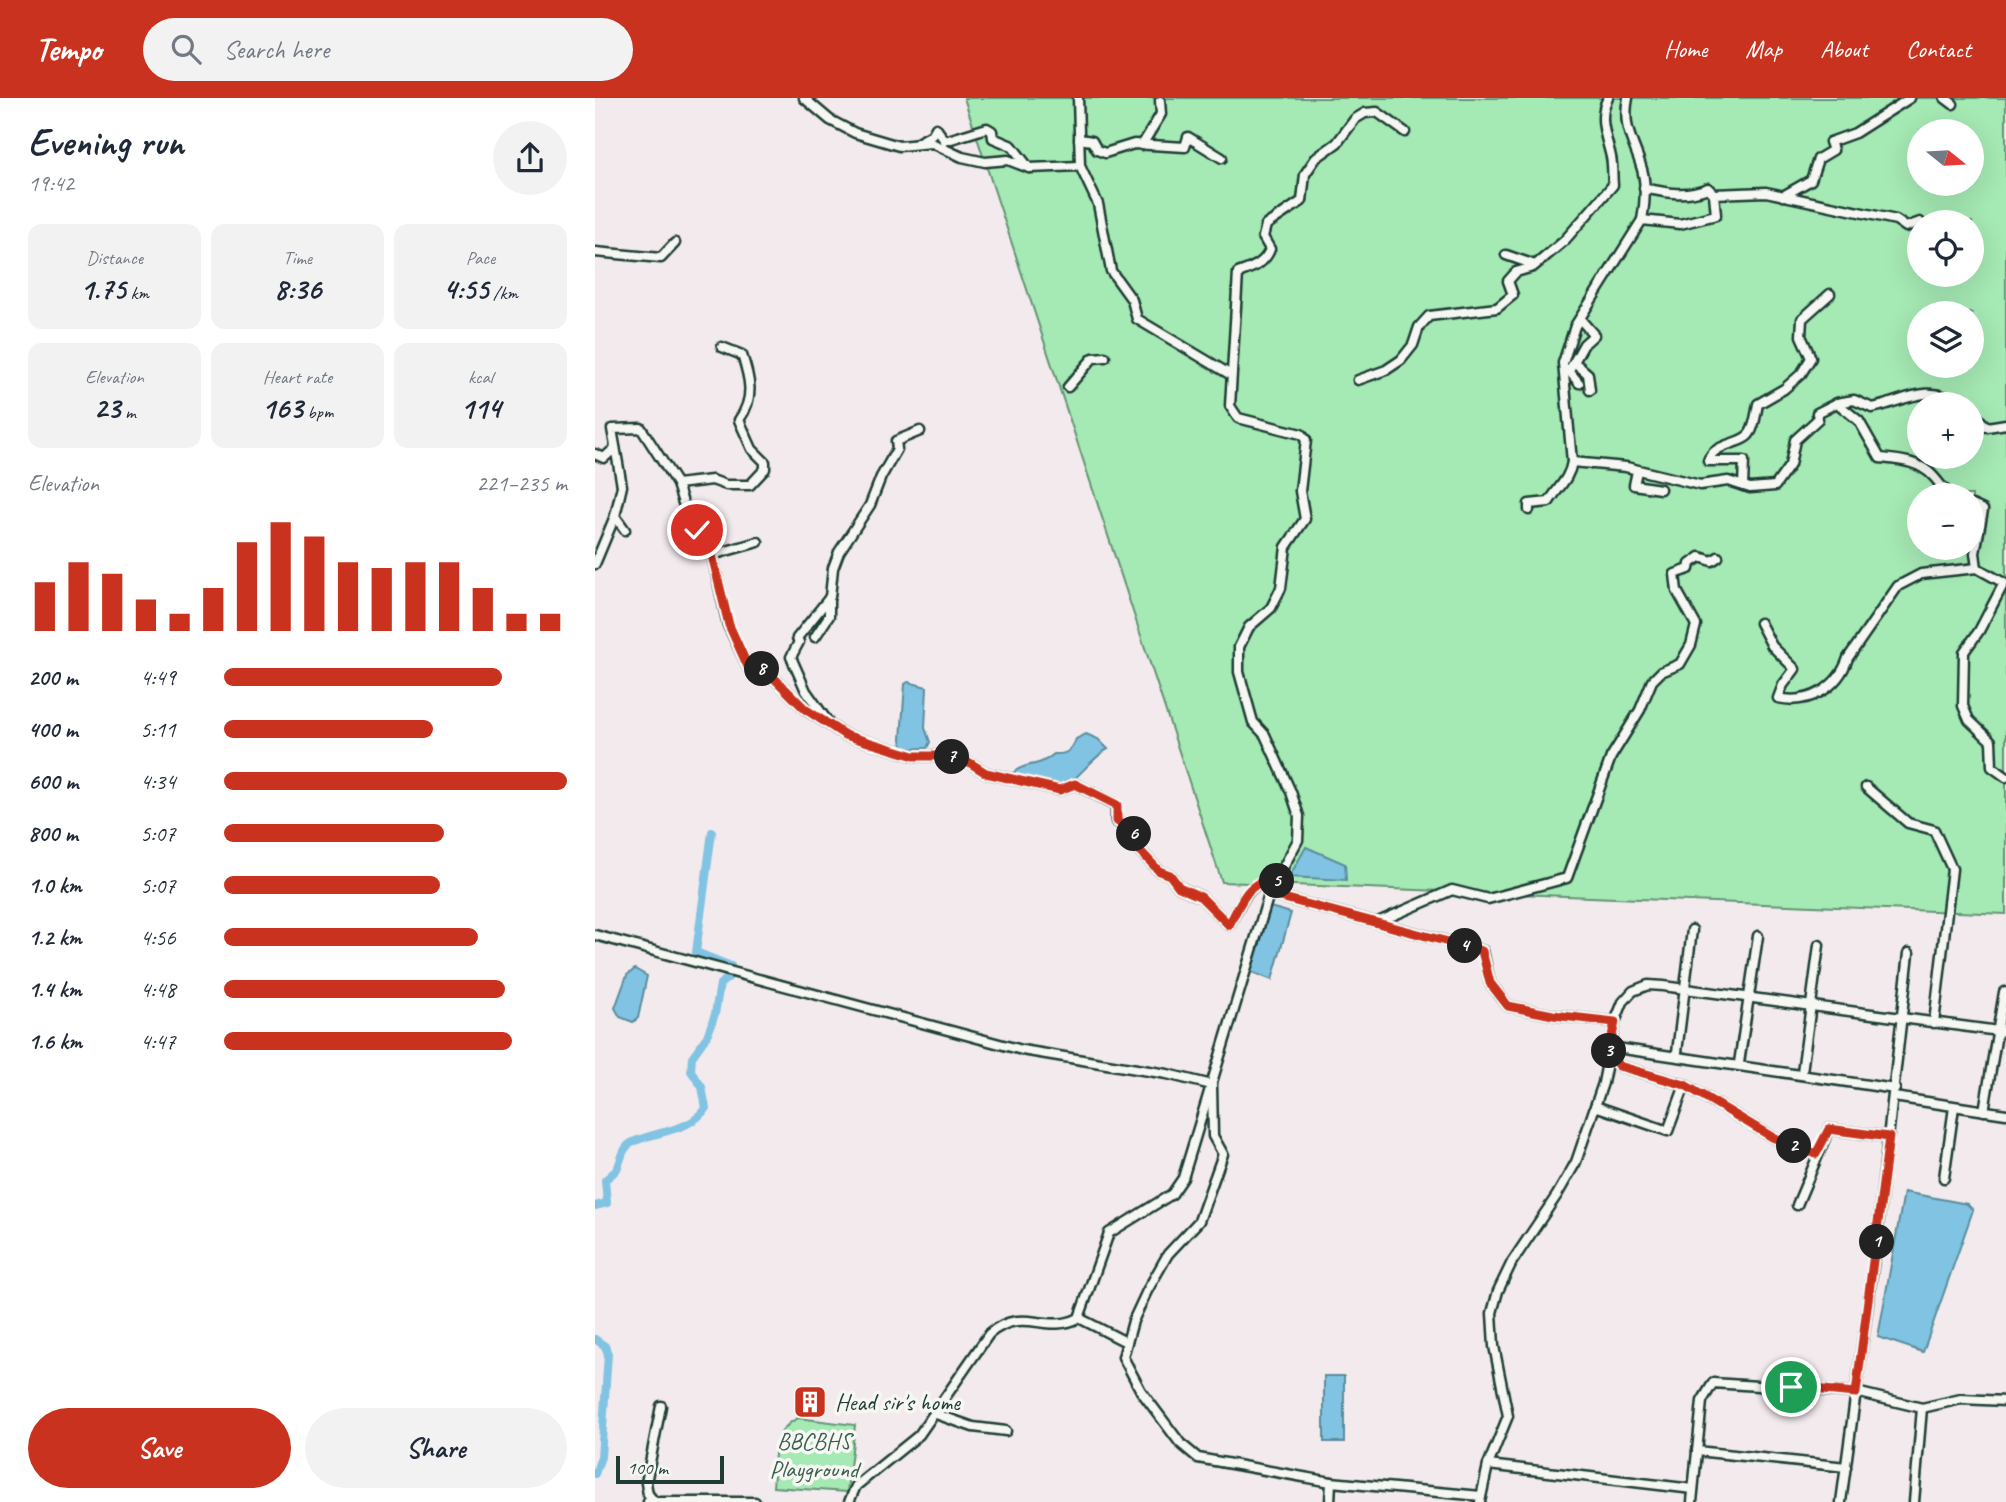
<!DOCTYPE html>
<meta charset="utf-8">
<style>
:root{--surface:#fff;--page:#f2f2f3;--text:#1f2937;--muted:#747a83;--accent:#c8321e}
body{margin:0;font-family:Caveat,sans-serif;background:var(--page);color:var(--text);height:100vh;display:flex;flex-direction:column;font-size:26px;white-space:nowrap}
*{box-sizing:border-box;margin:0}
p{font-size:23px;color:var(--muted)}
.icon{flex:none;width:38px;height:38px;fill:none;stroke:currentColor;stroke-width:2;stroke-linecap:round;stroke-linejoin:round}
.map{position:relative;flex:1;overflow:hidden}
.sheet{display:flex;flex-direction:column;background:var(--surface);width:595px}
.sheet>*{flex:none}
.needle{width:46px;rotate:108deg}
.controls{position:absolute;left:1312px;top:21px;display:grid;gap:14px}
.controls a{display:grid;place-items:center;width:77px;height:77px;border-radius:50%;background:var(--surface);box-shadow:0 7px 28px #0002;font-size:35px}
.scale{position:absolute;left:21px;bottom:18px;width:108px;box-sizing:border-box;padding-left:7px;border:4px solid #1f3d34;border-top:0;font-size:19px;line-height:24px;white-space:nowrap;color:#1f3d34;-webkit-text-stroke:5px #f6f6f2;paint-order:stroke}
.pin{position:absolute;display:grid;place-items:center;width:60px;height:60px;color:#fff;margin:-30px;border:4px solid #fff;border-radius:50%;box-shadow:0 2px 7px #0007}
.km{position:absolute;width:35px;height:35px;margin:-18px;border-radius:50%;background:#222;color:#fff;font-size:19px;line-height:35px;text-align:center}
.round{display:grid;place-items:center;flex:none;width:74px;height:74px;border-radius:37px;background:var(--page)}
.head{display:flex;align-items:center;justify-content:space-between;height:119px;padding:0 28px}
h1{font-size:38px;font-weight:700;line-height:52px}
.stats{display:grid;grid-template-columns:repeat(3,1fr);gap:10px;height:119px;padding:7px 28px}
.stats div{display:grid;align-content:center;border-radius:14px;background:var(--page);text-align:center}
.stats b{font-size:30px;font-weight:700}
.stats small{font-size:19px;font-weight:400}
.stats p{font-size:19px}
.chart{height:196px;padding:14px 28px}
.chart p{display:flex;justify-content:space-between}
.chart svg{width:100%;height:126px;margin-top:7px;stroke:var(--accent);stroke-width:6}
.action{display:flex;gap:14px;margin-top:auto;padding:14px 28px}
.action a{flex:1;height:80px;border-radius:42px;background:var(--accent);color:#fff;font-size:28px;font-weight:700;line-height:80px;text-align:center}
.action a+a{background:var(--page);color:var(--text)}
ul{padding:0 28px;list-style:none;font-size:23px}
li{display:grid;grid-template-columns:112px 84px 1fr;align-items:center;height:52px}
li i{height:18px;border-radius:9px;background:var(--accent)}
header{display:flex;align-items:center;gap:42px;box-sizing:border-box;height:98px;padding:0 35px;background:var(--accent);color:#fff}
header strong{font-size:33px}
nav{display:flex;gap:38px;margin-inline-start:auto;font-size:24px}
.search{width:490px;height:63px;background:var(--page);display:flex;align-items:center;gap:18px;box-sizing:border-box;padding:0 24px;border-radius:38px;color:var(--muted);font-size:26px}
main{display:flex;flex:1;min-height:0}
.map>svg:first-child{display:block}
.green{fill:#a5e9b4;stroke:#629374;stroke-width:2;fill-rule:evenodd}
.water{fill:#81c3e2;stroke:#5a8d9c;stroke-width:2}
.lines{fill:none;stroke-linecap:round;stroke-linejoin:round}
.canal{stroke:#81c3e2;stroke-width:8}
.street-casing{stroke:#1f3d34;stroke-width:13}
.street{stroke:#f6f6f2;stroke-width:8}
.route-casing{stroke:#fff;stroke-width:14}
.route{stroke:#c8321e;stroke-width:9}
.labels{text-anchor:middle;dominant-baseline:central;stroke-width:7;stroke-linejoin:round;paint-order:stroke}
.poi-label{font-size:24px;fill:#1f3d34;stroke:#f6f6f2;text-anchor:start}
.park-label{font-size:24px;fill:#3a5f4e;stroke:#f6f6f2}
</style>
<header>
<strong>Tempo</strong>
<div class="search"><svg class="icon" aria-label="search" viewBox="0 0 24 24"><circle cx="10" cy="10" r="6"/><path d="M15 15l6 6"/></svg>Search here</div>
<nav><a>Home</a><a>Map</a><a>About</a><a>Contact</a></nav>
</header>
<main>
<section class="sheet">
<div class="head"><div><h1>Evening run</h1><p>19:42</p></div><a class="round"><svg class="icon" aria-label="share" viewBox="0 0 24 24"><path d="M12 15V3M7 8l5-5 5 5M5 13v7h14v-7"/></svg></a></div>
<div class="stats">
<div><p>Distance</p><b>1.75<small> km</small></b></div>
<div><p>Time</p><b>8:36</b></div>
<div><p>Pace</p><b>4:55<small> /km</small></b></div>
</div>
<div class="stats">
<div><p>Elevation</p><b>23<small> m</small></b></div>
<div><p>Heart rate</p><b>163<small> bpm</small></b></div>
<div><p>kcal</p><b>114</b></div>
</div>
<div class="chart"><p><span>Elevation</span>221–235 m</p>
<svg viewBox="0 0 160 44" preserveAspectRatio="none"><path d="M5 44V27M15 44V20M25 44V24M35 44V33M45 44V38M55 44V29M65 44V13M75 44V6M85 44V11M95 44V20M105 44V22M115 44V20M125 44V20M135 44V29M145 44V38M155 44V38"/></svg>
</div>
<ul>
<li><b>200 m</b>4:49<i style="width:81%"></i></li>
<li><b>400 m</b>5:11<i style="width:61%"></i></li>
<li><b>600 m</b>4:34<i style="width:100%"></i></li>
<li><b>800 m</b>5:07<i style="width:64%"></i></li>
<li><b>1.0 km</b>5:07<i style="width:63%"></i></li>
<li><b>1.2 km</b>4:56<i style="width:74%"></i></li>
<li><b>1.4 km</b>4:48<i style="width:82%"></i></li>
<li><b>1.6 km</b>4:47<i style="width:84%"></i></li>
</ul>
<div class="action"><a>Save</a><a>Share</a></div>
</section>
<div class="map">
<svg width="1411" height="1404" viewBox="0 0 1411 1404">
<rect width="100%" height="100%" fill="#f3eaed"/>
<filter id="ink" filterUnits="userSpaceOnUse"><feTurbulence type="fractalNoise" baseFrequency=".0143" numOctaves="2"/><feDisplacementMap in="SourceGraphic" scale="14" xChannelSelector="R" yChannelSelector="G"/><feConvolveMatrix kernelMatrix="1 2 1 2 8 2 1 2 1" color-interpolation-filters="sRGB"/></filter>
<g filter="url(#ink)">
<g class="green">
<path d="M369,0h1042v816l-784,-32zM1325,33h52v53h-52zM1325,124h52v53h-52zM1325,215h52v53h-52zM1325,306h52v53h-52zM1325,397h52v53h-52z"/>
<path d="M203,1320l57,7 -8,67 -74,-5c3,-28 -4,-55 25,-69z"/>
</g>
<g class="water">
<path d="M313,584l19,5 -2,41 5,14 -3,6 -24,1 -2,-10 4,-55z"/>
<path d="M491,636l12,5 10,10c-16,8 -37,38 -46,38 -13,1 -32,-7 -45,-10l-3,-5c14,-11 22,-3 40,-18 13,1 18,-4 22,-15z"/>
<path d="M711,749l39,17 1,16 -57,-3z"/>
<path d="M675,809l21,6 -19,67 -21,-8z"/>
<path d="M40,871l12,7 -9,42 -5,4 -13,-5 -5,-9 12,-33z"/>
<path d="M1309,1094l63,12 6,6 -50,142 -45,-15z"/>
<rect x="729" y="1278" width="20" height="66"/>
</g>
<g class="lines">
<g class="canal">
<path d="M117,734l-16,120 35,14"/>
<path d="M0,1108l12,-3 -2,-23c3,-3 9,-7 12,-11 5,-10 5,-22 16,-27 23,-11 59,-11 73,-34l-4,-21 -11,-16 1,-14 15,-21 8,-22 5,-30 8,-6"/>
<path d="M0,1241l10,7 3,8 -7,103 -6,17"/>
</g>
<defs>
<g id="street">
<path d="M209,0l26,22 25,13 44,13 33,-3 30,14 23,5 23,-2 21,8 51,-2 18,38 13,67 21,29 5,19 94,56"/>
<path d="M483,0l2,68"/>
<path d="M1033,0c-6,30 5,42 13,68 6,17 4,37 1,54"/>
<path d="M1350,0l8,6"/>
<path d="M484,41l13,2 5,9 8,3 29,-9 51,3 3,-10 34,21"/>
<path d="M322,45l15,-8 4,-7 9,13 42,-13 5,3 1,7 19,8 17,22"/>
<path d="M547,47l19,-31 -1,-13"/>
<path d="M1049,90c23,5 41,9 64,0l6,6"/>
<path d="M1188,98l28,-16 7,-21 15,-9 -3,-8 25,-9 55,-35"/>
<path d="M0,154l66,6 14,-15"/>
<path d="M911,157l29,10"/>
<path d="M979,264l14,12 2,16"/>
<path d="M763,282l28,-10 15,-10 12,-15 6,-18 10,-11 68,-8 16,-13 -5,-14 8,-9 17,-5 31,-26 49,-56c-1,-9 0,-19 -2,-28 -4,-19 -14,-39 -3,-59"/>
<path d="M984,285l-10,-12 15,-27 10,-9 -14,-16"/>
<path d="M473,289l25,-29 12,-1"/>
<path d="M1242,305l17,-3 18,8c28,-5 58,-27 85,-4"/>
<path d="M1377,314l15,15 19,-3"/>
<path d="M0,356l9,4 11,-10"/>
<path d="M977,364l54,5 74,18 28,-4 22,7 25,-2 15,-21 5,-25 23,-21 -1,-6 20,-10 22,18 21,37c20,2 39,3 53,18 7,7 10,15 20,19"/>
<path d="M1042,373l-3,14 26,4"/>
<path d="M82,386l35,-4 14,5h24l15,-16v-7l-13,-13 -13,-29c16,-22 11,-41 3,-65l-20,-8"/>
<path d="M1148,388l1,-25h-36c6,-19 35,-16 42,-28 5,-7 6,-20 8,-29l26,-15 17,-15 10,-16 -10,-22 1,-17 28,-25"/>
<path d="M1377,407l11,5 -8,43 2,15 27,15 -25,48 -15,21 -1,54 6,14 22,21 1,26 14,10"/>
<path d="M934,412v-6l20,-2c9,-15 20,-22 23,-40l-9,-99 12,-37 67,-106 38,4 36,-9 -2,-21 52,-2 130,28 10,7 14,-5"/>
<path d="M30,432l-10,-14 7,-30 -10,-57 29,-1 36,56 6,19 29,52 16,70 21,44h16l40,40 40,26 69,21h45l27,17 74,17 15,-6 41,21v16l18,12 -2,9 27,29 11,4 9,12 22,10 28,28c15,-26 17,-43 50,-47"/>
<path d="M117,457l46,-13"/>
<path d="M0,466l20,-48"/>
<path d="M1165,525l12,23 23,23 -12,16 -5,13c31,7 60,-10 70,-40l50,-72 23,-12 56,-6"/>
<path d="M220,539l14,-21v-18"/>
<path d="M233,624l-22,-31 -15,-34 8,-15 -2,-4 33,-41 3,-29 6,-16 31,-47 11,-28 16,-28 -1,-8 24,-10"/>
<path d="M1271,689l42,36 26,7 18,39 -18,154"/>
<path d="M674,796l214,57 7,32 18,23 45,9 62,7"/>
<path d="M783,824l74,-32 36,9 79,-21 44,-121 29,-47 12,-29 9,-9 19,-8 11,-19 5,-20 -19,-34 -2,-17 14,-5 1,-5 10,-7 12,4 6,-4"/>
<path d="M0,837l427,115 145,24 45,11 1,51 10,18 -24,67 -31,33 -21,37 -14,30 -10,36 18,34 39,52 18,15 133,24"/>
<path d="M1015,949l285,42"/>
<path d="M1082,954l15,-122"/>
<path d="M1144,965l19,-127"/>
<path d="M1207,974l17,-127"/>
<path d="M1090,987l87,52 44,17"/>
<path d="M1299,999l112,17"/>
<path d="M1000,1008l73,25 17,-46 -66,-19 -5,-5 -7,-2"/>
<path d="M1389,1013l20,-119"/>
<path d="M1349,1080l10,-71"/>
<path d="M1202,1107l32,-76 60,8"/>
<path d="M484,1220l47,24"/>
<path d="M341,1316l37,13 33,4"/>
<path d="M1102,1353l149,16"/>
<path d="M893,1367l205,24"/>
<path d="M58,1402l-5,-6 -2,-11 15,-77"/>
<path d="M53,1404h107"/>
<path d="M254,1404l7,-16 63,-51 70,-101c34,-29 56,1 90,-16l30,-85 63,-39 11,-16 86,-284 29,-54 1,-24 -8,-24 -26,-57 -12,-13 -14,-50v-25l10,-20 22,-19 10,-20 5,-41 19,-28 -5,-28 6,-51 -5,-6 -63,-16 -8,-12 8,-133c13,-5 27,-9 32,-24l-7,-12 3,-12 36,-24 3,-27 11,-16 21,-15 18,-24 10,-6 12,-1 28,20"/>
<path d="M735,1404l1,-20 150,14"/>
<path d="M885,1404l8,-37 20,-49 -14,-70 -2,-33 6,-22 14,-29 45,-67 19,-33 27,-79 12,-61 8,-20 10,-11 15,-6 15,1 343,46"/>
<path d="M1097,1404l10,-101 11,-18 147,10 62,15 39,-9 45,2"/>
<path d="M1246,1404l35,-258 33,-291"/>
<path d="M1319,1404l8,-94"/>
</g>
</defs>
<use href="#street" class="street-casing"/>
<use href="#street" class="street"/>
</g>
</g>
<g class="lines" filter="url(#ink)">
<defs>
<path id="route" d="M102,432l15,25 17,70 20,44h16l40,40 40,26 69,21h45l27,17 74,17 15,-6 42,21v16l17,12 -2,9 27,29 11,4 9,12 22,10 28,28c14,-26 17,-44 50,-47l-10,16 213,57 8,32 18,23 45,9 62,7 -8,37 7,1 5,6 66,19 87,52 44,17 13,-25 60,8 -33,256 -65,-6"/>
</defs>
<use href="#route" class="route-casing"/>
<use href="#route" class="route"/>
</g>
<defs>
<symbol id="building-square" viewBox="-11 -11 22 22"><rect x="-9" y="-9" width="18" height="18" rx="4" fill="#c8321e" stroke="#f6f6f2"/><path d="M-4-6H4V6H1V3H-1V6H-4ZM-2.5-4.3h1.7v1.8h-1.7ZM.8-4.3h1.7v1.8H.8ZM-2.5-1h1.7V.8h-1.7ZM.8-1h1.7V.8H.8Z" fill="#fff"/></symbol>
</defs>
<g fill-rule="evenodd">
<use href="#building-square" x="196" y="1285" width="38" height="38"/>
</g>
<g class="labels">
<g class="poi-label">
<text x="240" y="1304">Head sir's home</text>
</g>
<g class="park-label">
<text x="219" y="1343">BBCBHS<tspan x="219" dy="28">Playground</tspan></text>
</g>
</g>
</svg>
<div class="controls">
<a><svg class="needle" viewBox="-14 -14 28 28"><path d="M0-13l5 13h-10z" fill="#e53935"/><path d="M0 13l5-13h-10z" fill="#747a83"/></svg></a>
<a><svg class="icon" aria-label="locate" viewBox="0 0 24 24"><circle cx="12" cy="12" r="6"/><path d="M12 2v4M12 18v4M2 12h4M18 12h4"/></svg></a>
<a><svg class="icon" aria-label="layers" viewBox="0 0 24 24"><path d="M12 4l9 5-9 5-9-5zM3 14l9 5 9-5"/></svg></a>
<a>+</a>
<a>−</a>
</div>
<div class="scale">100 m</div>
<div class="pin" style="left:1196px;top:1289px;background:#1e9e55"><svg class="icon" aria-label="arrive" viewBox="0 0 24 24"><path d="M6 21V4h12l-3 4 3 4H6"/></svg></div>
<div class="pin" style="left:102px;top:432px;background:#d93025"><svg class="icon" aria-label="check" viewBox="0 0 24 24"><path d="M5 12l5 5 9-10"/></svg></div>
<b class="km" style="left:1282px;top:1144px">1</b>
<b class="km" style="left:1199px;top:1048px">2</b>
<b class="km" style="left:1014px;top:953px">3</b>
<b class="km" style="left:870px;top:848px">4</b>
<b class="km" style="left:682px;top:783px">5</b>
<b class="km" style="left:539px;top:736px">6</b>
<b class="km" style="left:357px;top:659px">7</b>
<b class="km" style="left:167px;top:571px">8</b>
</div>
</main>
